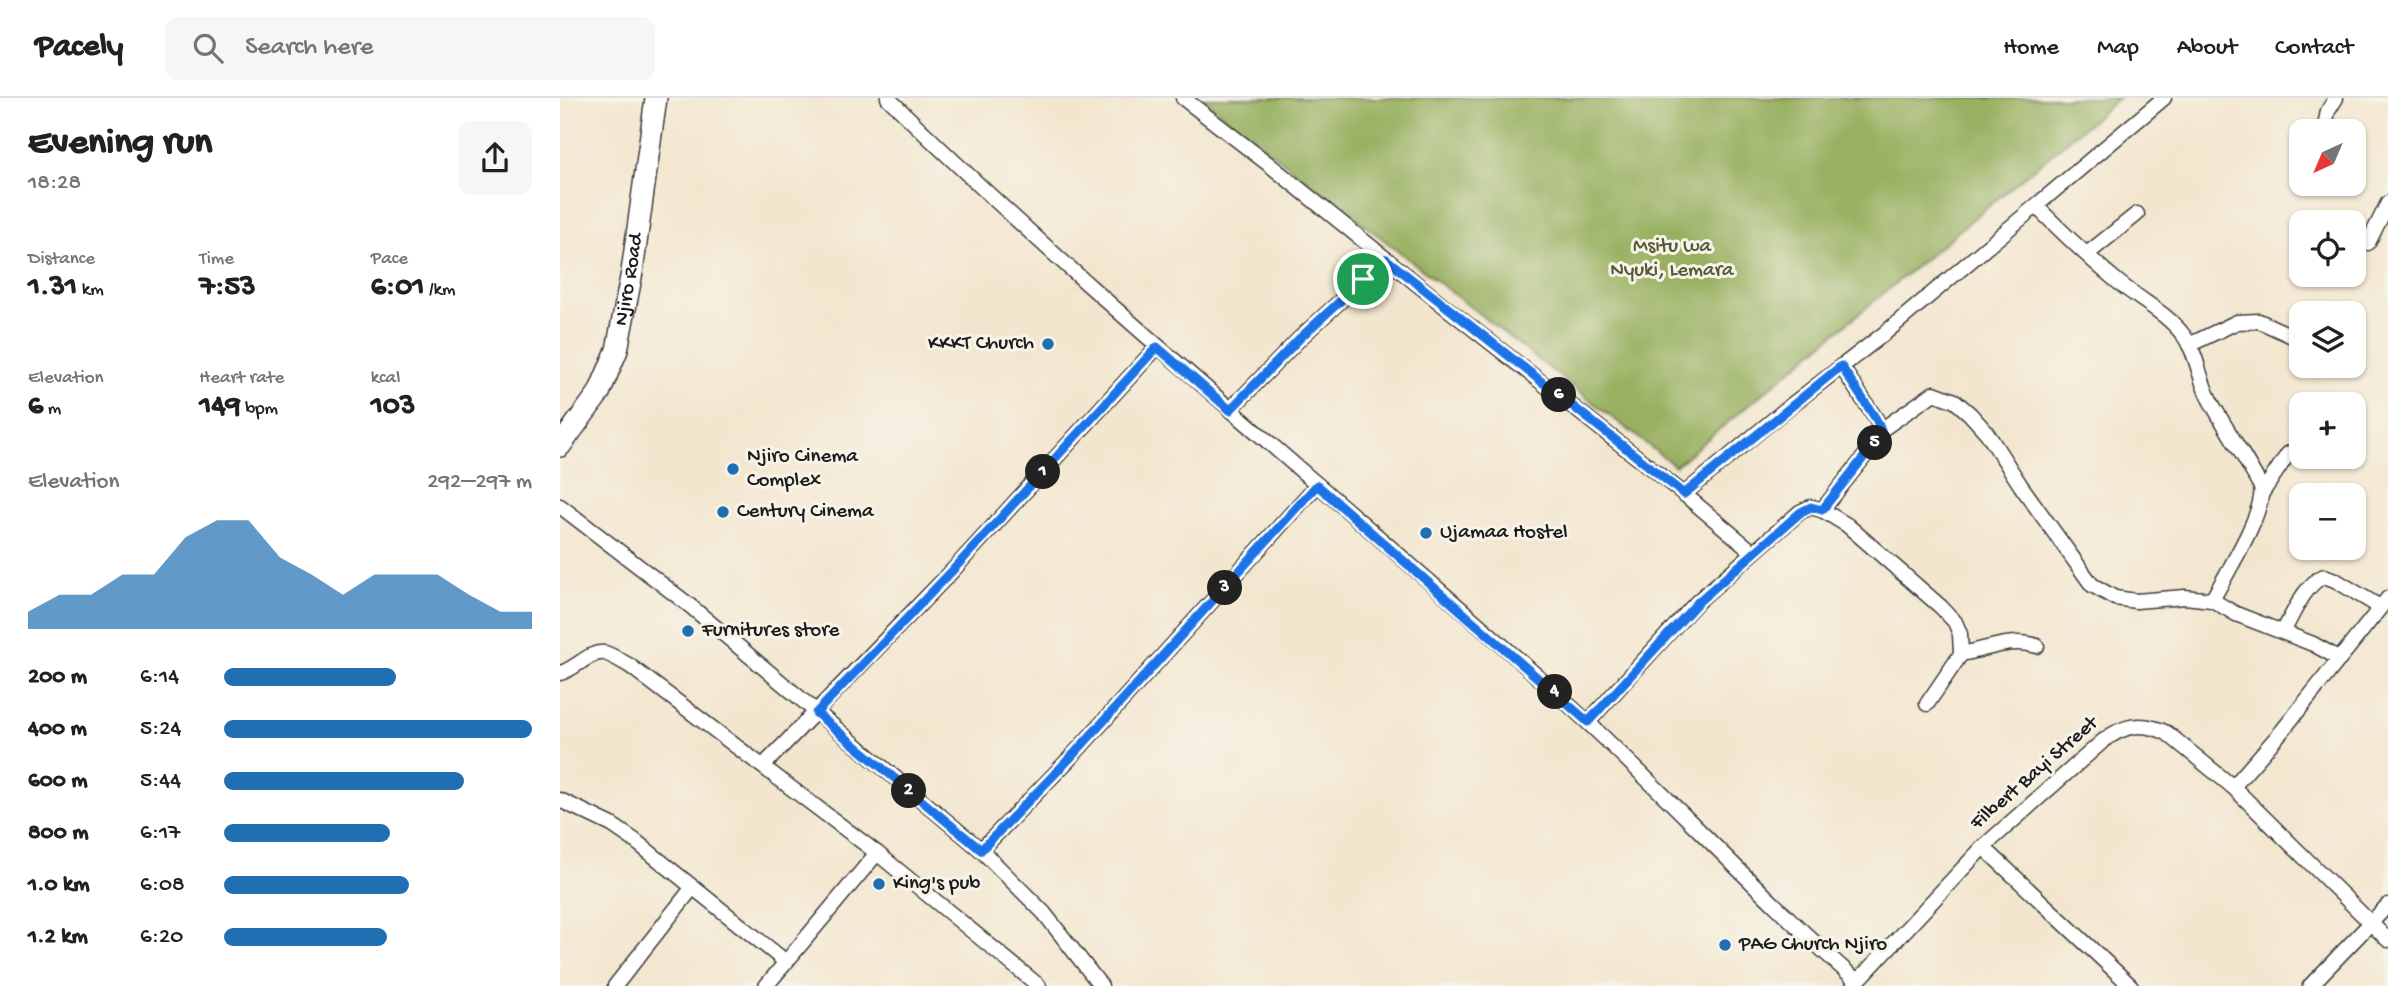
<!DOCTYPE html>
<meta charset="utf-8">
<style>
:root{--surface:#fff;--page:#f6f6f6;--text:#202124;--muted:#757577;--line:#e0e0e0;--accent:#1f6fb2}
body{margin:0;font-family:"Gochi Hand",sans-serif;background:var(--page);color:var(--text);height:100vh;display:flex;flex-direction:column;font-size:26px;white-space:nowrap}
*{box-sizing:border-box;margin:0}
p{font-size:23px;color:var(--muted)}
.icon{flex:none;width:38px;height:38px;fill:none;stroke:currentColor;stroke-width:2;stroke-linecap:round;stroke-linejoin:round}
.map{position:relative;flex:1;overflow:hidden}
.panel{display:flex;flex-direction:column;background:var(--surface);width:560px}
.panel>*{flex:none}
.needle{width:46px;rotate:224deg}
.fabs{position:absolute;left:1729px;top:21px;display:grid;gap:14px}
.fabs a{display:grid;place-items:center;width:77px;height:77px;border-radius:14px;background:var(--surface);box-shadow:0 2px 5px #0004;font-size:35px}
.pin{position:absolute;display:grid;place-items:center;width:60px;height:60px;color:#fff;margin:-30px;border:4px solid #fff;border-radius:50%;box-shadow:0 2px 7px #0007}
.km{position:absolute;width:35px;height:35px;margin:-18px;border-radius:50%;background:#222;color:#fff;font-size:19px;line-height:35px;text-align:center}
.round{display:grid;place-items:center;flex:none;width:74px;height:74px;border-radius:14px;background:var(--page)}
.head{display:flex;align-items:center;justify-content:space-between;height:119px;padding:0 28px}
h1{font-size:38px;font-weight:700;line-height:52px}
.stats{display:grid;grid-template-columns:repeat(3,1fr);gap:10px;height:119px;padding:7px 28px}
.stats div{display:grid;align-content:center}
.stats b{font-size:30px;font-weight:700}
.stats small{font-size:19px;font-weight:400}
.stats p{font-size:19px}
.chart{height:196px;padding:14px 28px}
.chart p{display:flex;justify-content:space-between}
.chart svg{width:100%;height:126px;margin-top:7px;fill:var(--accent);opacity:.7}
ul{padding:0 28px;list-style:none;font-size:23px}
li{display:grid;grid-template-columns:112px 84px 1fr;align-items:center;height:52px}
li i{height:18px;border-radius:9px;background:var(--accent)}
header{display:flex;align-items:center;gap:42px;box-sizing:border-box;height:98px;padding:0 35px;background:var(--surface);border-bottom:2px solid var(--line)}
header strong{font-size:33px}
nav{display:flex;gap:38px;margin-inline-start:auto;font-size:24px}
.search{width:490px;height:63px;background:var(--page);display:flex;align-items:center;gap:18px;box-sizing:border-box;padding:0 24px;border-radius:14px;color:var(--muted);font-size:26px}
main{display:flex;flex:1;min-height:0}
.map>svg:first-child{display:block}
.forest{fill:#98b061;stroke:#5a663e;stroke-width:2}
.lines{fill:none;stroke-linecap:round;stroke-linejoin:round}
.street-casing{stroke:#3c3a37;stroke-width:17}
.secondary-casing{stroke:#3c3a37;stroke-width:24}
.street{stroke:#fff;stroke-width:14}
.secondary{stroke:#fff;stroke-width:21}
.route-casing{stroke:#fff;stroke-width:14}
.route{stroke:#1a73e8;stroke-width:9}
.poi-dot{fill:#1f6fb2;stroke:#f7f3e8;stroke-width:2.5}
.labels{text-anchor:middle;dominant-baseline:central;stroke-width:6;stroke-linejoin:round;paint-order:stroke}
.park-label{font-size:21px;fill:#555a39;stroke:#f7f3e8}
.street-label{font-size:21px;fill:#1c1c1c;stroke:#f7f3e8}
.poi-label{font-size:21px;fill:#1c1c1c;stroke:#f7f3e8;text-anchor:start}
</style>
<header>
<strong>Pacely</strong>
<div class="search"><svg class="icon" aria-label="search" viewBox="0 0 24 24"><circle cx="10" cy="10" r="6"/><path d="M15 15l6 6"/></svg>Search here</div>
<nav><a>Home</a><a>Map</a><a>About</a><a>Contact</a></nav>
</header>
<main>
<section class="panel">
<div class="head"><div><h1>Evening run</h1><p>18:28</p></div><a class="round"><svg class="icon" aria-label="share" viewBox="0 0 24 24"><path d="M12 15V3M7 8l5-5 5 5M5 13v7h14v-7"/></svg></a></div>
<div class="stats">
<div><p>Distance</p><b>1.31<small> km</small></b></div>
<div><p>Time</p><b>7:53</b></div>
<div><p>Pace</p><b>6:01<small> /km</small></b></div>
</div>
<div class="stats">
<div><p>Elevation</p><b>6<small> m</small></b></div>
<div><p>Heart rate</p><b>149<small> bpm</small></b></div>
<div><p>kcal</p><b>103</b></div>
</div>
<div class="chart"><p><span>Elevation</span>292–297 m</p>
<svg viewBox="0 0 160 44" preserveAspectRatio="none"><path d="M0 44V38L10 32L20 32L30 25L40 25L50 12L60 6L70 6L80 19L90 25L100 32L110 25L120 25L130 25L140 32L150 38L160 38V44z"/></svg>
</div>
<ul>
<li><b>200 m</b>6:14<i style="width:56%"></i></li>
<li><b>400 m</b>5:24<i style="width:100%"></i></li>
<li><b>600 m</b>5:44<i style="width:78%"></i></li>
<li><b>800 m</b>6:17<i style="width:54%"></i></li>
<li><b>1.0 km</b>6:08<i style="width:60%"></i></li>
<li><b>1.2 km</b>6:20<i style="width:53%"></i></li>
</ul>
</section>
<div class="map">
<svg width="1828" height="888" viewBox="0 0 1828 888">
<rect width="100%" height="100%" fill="#f7f3e8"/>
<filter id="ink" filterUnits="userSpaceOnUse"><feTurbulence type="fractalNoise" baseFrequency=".0143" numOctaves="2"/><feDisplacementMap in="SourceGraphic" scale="14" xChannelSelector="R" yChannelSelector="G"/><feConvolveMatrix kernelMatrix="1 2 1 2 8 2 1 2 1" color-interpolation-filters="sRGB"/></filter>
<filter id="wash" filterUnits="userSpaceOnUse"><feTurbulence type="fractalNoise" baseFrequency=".00686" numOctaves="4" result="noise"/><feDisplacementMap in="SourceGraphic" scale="28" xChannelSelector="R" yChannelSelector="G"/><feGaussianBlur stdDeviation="1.57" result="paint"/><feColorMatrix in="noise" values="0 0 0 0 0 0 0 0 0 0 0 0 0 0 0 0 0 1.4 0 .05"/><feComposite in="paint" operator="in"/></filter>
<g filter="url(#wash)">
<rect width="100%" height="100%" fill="#f3e6cf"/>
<path class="forest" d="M641,0h918l-444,368z"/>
</g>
<g filter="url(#ink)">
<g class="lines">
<defs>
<g id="street">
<path d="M328,0c210,206 440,391 659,587 107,95 203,202 310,296"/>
<path d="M623,0l88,68 177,143 236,185 69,58"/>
<path d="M1764,33l4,-20 8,-13"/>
<path d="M1476,108c27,27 54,53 82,76 23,19 48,30 66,54 14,19 15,44 26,64 16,29 35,57 51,87 5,24 -36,89 -49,113"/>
<path d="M1808,145l20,-40"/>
<path d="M1527,156l50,-40"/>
<path d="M1629,247l48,-23 22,-1 33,15"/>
<path d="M670,312l70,-72 86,-79"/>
<path d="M1321,332l53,-37 21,8 15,13 17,19 34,53 71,99 23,13 21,3 49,-4 27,3 24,14 77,30 27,15"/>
<path d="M1702,395l26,-39 9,-5 4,1"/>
<path d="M1124,396l101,-84 100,-77 279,-235"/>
<path d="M0,408l129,99 292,245 63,63 57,73"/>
<path d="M1262,412l54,-68 5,-12 -5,-11 -35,-53"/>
<path d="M1723,534c10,-18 22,-48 41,-56l11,4 45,27"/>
<path d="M1401,556c25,-4 51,-17 76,-8"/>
<path d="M0,575c15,-3 30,-23 45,-20 9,3 18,9 25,13l247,187 162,133"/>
<path d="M1028,624l109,-120 103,-90 11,-5 11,3 25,15 94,82 14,15 5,12 1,20 -34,50"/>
<path d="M203,668l190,-196 204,-223"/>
<path d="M1673,689l49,-56 106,-133"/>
<path d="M0,702l52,25 22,15 152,122"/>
<path d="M1423,749l148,139"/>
<path d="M421,752l92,-95 244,-270"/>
<path d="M55,888l78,-99"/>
<path d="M206,888l111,-133"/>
<path d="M1293,888l130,-139 120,-106c21,-16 39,-20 64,-8l66,54 155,153"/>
<path d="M1750,888l78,-81"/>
</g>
<g id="secondary">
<path id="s1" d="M0,348l39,-53 18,-43 15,-78 24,-174"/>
</g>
</defs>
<use href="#street" class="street-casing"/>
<use href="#secondary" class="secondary-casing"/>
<use href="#street" class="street"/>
<use href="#secondary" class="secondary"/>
</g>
</g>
<g class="lines" filter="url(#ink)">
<defs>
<path id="route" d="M826,161l298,235 157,-128 35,53 5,11 -5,12 -54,68 -11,-3 -10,5 -103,90 -110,120 -271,-237 -244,270 -92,95 -165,-137 137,-143 204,-223 73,63 70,-72z"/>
</defs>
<use href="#route" class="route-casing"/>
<use href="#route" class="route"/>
</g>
<g class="poi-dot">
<circle cx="488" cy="246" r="7"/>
<circle cx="173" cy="371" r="7"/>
<circle cx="163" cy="414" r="7"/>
<circle cx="866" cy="435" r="7"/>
<circle cx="128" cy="533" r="7"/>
<circle cx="319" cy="786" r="7"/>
<circle cx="1165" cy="847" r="7"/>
</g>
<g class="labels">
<g class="park-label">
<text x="1112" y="149">Msitu wa<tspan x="1112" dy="24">Nyuki, Lemara</tspan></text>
</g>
<g class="street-label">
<text stroke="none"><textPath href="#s1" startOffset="184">Njiro Road</textPath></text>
<text transform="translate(1475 676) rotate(-41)">Filbert Bayi Street</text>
</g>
<g class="poi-label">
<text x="474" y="246" text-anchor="end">KKKT Church</text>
<text x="187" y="359">Njiro Cinema<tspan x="187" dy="24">Complex</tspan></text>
<text x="177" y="414">Century Cinema</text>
<text x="880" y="435">Ujamaa Hostel</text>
<text x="142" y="533">Furnitures store</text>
<text x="333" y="786">King's pub</text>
<text x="1179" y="847">PAG Church Njiro</text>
</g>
</g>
</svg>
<div class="fabs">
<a><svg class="needle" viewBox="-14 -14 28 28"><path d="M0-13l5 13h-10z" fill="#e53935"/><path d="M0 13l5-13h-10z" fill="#757577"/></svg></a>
<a><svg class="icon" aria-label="locate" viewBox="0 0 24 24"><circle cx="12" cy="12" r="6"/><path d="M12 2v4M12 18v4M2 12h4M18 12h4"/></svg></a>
<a><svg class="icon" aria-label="layers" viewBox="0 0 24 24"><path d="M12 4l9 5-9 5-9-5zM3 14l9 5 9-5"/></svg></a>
<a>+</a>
<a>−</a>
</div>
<div class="pin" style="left:803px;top:181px;background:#1e9e55"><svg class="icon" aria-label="arrive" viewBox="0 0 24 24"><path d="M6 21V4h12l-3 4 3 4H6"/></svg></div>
<b class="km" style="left:483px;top:374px">1</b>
<b class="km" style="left:349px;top:693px">2</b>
<b class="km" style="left:665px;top:490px">3</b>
<b class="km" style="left:995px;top:594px">4</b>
<b class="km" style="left:1315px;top:345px">5</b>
<b class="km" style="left:999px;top:297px">6</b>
</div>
</main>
